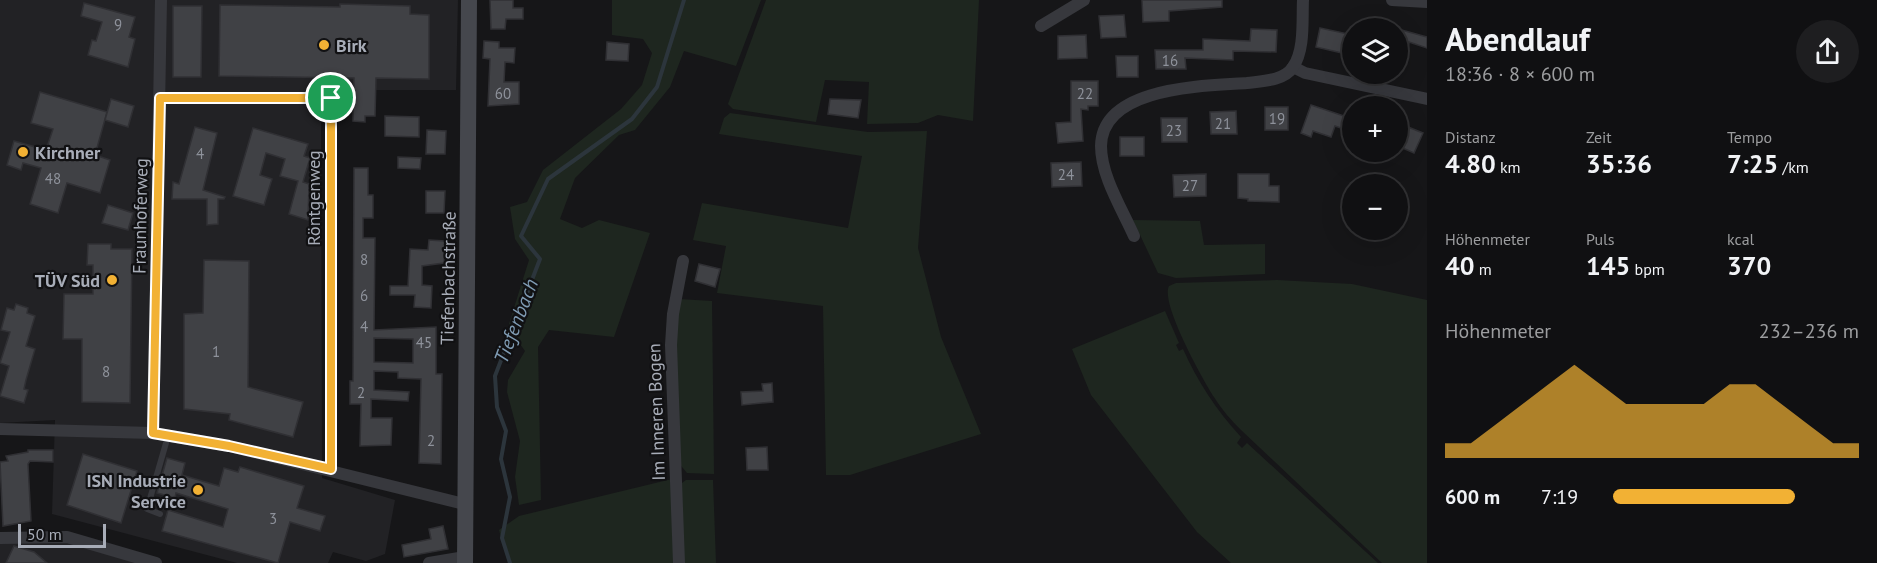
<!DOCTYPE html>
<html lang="de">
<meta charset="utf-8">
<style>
:root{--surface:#101012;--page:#1e1e20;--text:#f1f3f6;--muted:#9c9d9f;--line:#303032;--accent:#f2b134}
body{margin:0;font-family:"PT Sans",sans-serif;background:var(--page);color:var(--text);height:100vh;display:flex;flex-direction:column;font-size:22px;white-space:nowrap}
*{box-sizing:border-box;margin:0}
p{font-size:20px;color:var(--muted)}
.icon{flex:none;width:33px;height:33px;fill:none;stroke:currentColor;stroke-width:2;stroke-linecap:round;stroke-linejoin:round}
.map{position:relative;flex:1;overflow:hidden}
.drawer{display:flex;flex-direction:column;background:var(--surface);width:450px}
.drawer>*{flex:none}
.buttons{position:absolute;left:1342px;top:18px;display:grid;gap:12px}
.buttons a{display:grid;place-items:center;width:66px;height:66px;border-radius:50%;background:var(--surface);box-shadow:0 6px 24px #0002,0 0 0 2px var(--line);font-size:30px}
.scale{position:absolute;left:18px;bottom:15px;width:88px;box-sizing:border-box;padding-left:6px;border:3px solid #a8adb8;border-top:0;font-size:16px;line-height:21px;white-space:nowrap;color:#a8adb8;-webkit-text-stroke:4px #111113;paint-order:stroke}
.pin{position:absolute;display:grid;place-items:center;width:51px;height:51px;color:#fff;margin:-26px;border:3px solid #fff;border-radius:50%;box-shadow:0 2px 6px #0007}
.round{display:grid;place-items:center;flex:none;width:63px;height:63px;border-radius:32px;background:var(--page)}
.head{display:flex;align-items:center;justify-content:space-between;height:102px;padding:0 18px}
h1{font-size:33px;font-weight:800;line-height:45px}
.figures{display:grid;grid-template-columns:repeat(3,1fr);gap:9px;height:102px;padding:6px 18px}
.figures div{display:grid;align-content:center}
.figures b{font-size:26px;font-weight:800}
.figures small{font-size:16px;font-weight:400}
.figures p{font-size:16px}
.chart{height:168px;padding:12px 18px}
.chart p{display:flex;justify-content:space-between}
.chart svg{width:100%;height:108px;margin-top:6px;fill:var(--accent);opacity:.7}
ul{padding:0 18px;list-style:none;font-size:20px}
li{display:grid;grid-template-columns:96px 72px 1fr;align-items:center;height:45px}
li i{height:15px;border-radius:8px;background:var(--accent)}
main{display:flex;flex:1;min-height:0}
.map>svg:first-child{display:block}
.built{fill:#222225}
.green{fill:#1e261f}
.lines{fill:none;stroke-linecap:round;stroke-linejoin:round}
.stream{stroke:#2c353c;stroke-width:4}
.building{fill:#404145;stroke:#303034;stroke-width:1.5;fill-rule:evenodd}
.lane{stroke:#37383d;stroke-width:6}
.street{stroke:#37383d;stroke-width:12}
.secondary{stroke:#45474d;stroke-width:16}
.route-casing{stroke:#fff;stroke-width:12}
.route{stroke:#f2b134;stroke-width:8}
.poi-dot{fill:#f2b134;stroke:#111113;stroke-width:2}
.labels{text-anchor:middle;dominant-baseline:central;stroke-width:4.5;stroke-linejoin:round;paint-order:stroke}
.number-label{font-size:15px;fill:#8e929b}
.poi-label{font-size:18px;font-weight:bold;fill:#a8adb8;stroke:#111113;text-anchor:start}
.street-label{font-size:18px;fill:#a8adb8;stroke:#111113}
.water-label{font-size:20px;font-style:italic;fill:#7f9bb3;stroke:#111113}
</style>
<main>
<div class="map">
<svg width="1427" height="563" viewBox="0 0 1427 563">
<rect width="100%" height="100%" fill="#161618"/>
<g class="built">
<path d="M0,0h458l-2,90h-135l1,388 73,22 -10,54 -19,7 -33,-9 -5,11h-91l-185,-49 3,-94 -55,3z"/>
<path d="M0,541l73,1 63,21h-136z"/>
</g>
<g class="green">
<path d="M612,0h149l-25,66 -52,-15 -14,36 -35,43 -16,5 -44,43 -15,41 22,9 17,-8 51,13 -36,104 -65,-7 -11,17 3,153 -22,5 -4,-28 5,-36 -13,-49 1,-12 17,-29 -17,-24 21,-67 -14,-21 -5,-32 17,-5 16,-32 78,-61 21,-24 10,-32 -9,-14 -31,-4z"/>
<path d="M766,0h213l-6,121 -35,-6 -20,8 -51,1 2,-42 -44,-2 -9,42 -83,-13 -5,-5z"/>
<path d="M730,113l138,19 59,-1 -9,117 23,89 40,97 -131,41h-24l-3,-169 -106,-13 9,-47 -33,-6 9,-37 146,25 14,-72 -143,-22 5,-16z"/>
<path d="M1133,220l67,1 4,24 61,-1v30l-89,4 -18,-5z"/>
<path d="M1277,280l75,4 75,16v263h-45l-141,-133c-10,-10 -19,-20 -27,-33 -11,-17 -54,-94 -45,-111l7,-3z"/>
<path d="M679,299l33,2 2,173 -27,-1 -9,-11 -4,-131z"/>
<path d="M1165,311l14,32 -3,2 3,6 4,-2c15,33 33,61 58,88l-4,6 5,5 5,-5 131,120h-147l-34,-31 -106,-137 -19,-46z"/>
<path d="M672,479l2,84h-166l-9,-33 20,-14z"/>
<path d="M686,480h27l3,83h-34v-80z"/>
</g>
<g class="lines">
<path class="stream" d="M510,563l-8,-25 8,-41 -9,-38 5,-28 -9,-24 -2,-31 45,-117 -19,-23 27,-57 84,-60 25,-32 27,-87"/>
</g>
<g class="building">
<path d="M490,0h23v8h10v11h-17l-1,10h-14z"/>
<path d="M1142,0h80v7l-53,4v10l-26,1z"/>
<path d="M84,3l51,14 -6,20 6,2 -7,28 -40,-12 4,-15 4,1 6,-19 -21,-6z"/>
<path d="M340,4l70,2v8l19,1v64l-53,-1 -1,38h-10v6l-12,-1 1,-43 -135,-2 1,-71 120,2z"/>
<path d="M173,6h29l-1,71h-28z"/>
<path d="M1124,15l2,22 -25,1 -2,-22z"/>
<path d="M1320,28l33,7v10l-11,-2v10l-26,-6z"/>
<path d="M1251,29l26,1 -1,22 -43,-1v9l-48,-2 1,11h-30l-1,-19h48v-11l47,2z"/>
<path d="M1398,29l29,8v11l-18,-6 -2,11 -9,-2z"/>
<path d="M1086,35l1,23 -29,1v-23z"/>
<path d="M484,41l15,1v6h16l-1,15 -9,-1 -1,20h15v22l-31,2 2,-47 -7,-1z"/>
<path d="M607,42l22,2 -1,17 -22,-1z"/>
<path d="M1116,56h22v21h-21z"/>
<path d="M1071,81h27v25h-10v4l-7,-1 2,32 -25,2 -2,-20 15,-1z"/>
<path d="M40,92l67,20 -12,43 15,5 -10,33 -33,-10 -9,30 -28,-9 11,-36 -18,-5 -2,7 -14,-5 7,-24 32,9 7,-21 -22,-6z"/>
<path d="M111,99l23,7 -6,21 -23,-7z"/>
<path d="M830,99l31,1 -3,18 -30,-4z"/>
<path d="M1311,105l42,14v13l-18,-6 -4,11 -18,-6 -2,6 -10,-4z"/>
<rect x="1265" y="107" width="23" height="23"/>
<path d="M1236,111l1,23h-26l-1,-22z"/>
<path d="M385,116l34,1v20l-34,-1z"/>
<path d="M1161,118h26v24h-25z"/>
<path d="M1398,123l25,10 -9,20 -16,-7z"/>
<path d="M195,127l22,6 -14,57 22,7 -1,2h-6v25l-11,1v-26h-35l1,-17 6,2z"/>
<path d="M253,128l55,16 -4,12 6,2 -7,24 6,2 -1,36 -19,-6 9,-33 -18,-5 5,-17 -19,-6 -6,22 12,4 -8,26 -31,-9z"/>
<path d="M427,130l19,1 -1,23h-19z"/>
<rect x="1120" y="137" width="24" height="19"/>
<path d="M398,157l23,1 -1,11 -22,-1z"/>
<path d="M1081,162l1,24 -30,1 -1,-24z"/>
<path d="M354,168h14v27h5v23h-10v20h12l-1,92 62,-3v47h6l-1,90 -22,-1 2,-84 -23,-1v-6l-24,-1v19l35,2 -1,9 -37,-2v19h21l-1,27 -31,1 1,-42h-11v-23h3zM374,338l39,1v24l-39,-1z"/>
<path d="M1206,174v22l-32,1 -1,-22z"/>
<path d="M1238,174h31v12h10v16l-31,-1v-2l-10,-1z"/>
<path d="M426,191h19l-1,22h-18z"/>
<path d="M108,205l25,8 -5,17 -26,-7z"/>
<path d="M429,240l16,1 -1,22 -22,3v19l10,1 -1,22 -17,-1 1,-12h-25v-9h18l2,-37 18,1z"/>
<path d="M88,244h23v5h21l-2,154 -48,-1v-63h-19l1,-45h29v-29h-6z"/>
<path d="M204,260l45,1 -1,126 55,15 -10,35 -64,-17 1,-6 -46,-5v-95l19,-1z"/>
<path d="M699,264l21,5 -5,18 -20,-6z"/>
<path d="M16,304l12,4 -1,5 8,3 -9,30 9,3 -9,31 -2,9 4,1 -4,13 -24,-7 9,-30 -9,-3 10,-31 -9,-2 6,-22 7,2z"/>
<path d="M772,383l1,19 -31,3 -1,-13 22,-1 -1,-7z"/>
<path d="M767,447l1,23h-21l-1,-22z"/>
<path d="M28,450h25v12l-23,-1 -2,3 3,57 -28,5 -3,-64 8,-1 -2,-5 22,-4z"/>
<path d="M83,454l54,17 -16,52 -54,-18z"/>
<path d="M167,458l18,5 -3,12 37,11 5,-18 14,4 2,-5 64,19 -7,22 28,8 -5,15 -30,-9 -12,41 -116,-32 6,-21 55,17 5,-18 -52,-16 -1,5 -18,-5z"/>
<path d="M443,526l5,23 -44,8 -2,-12 29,-6 -2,-10z"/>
<path d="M14,546l20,6 13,11h-41z"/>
</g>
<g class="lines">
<path class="lane" d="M160,514l-13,-5 21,-73"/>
<g class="street">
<path d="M1392,0l35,2"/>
<path d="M1041,26l43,-26"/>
<path d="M1293,67l12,6 122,26"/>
<path d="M160,98h171v371"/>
<path d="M1134,236c-12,-27 -33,-60 -33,-90 1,-60 104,-60 146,-63 15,-2 37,-2 46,-16 12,-17 9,-47 10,-67"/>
<path d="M0,429l153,4 76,13 235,58"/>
<path d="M153,433l8,-433"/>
<path d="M0,538l67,-1 89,26"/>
<path d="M429,563l36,-6"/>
<path d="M679,563l-8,-218 2,-31 10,-53"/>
</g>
<path class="secondary" d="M465,563l4,-563"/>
</g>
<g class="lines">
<defs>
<path id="route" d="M160,98h171v371l-102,-23 -76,-13z"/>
</defs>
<use href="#route" class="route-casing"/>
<use href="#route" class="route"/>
</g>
<g class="poi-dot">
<circle cx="324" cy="45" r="6"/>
<circle cx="23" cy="152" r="6"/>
<circle cx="112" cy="280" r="6"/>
<circle cx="198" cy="490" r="6"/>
</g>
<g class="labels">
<g class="number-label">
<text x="118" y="24">9</text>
<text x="1170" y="60">16</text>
<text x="503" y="93">60</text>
<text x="1085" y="93">22</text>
<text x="1277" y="118">19</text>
<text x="1223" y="123">21</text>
<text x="1174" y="130">23</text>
<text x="200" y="153">4</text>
<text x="1066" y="174">24</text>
<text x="53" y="178">48</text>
<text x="1190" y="185">27</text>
<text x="364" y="259">8</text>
<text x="364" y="295">6</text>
<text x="364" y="326">4</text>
<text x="424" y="342">45</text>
<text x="216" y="351">1</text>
<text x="106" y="371">8</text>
<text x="361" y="392">2</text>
<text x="431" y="440">2</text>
<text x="273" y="518">3</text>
</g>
<g class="poi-label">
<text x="336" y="45">Birk</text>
<text x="35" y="152">Kirchner</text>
<text x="100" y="280" text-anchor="end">TÜV Süd</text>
<text x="186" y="480" text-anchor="end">ISN Industrie<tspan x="186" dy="21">Service</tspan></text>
</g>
<g class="street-label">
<text transform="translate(313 198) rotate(-90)">Röntgenweg</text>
<text transform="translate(140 216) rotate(-89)">Fraunhoferweg</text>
<text transform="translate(448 278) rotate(-89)">Tiefenbachstraße</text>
<text transform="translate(656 412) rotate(-92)">Im Inneren Bogen</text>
</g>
<g class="water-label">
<text transform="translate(516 321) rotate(-69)">Tiefenbach</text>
</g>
</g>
</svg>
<div class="buttons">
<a><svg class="icon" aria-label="layers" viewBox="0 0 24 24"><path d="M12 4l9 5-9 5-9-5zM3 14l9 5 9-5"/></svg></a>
<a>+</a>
<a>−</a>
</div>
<div class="scale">50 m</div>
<div class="pin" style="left:331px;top:98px;background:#1e9e55"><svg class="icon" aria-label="arrive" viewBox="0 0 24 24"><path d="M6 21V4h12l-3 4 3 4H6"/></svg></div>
</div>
<section class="drawer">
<div class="head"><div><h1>Abendlauf</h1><p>18:36 · 8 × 600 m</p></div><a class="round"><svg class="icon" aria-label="share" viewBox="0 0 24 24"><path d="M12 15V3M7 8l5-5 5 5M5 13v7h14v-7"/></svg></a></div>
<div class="figures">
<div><p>Distanz</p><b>4.80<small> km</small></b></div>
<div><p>Zeit</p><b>35:36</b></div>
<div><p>Tempo</p><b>7:25<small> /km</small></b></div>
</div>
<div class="figures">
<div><p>Höhenmeter</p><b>40<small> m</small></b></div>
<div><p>Puls</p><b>145<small> bpm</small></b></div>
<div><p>kcal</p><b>370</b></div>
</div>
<div class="chart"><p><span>Höhenmeter</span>232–236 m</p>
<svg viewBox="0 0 160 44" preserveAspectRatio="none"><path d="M0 44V38L10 38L20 30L30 22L40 14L50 6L60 14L70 22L80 22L90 22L100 22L110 14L120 14L130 22L140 30L150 38L160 38V44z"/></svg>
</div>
<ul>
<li><b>600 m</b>7:19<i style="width:74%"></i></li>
</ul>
</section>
</main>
